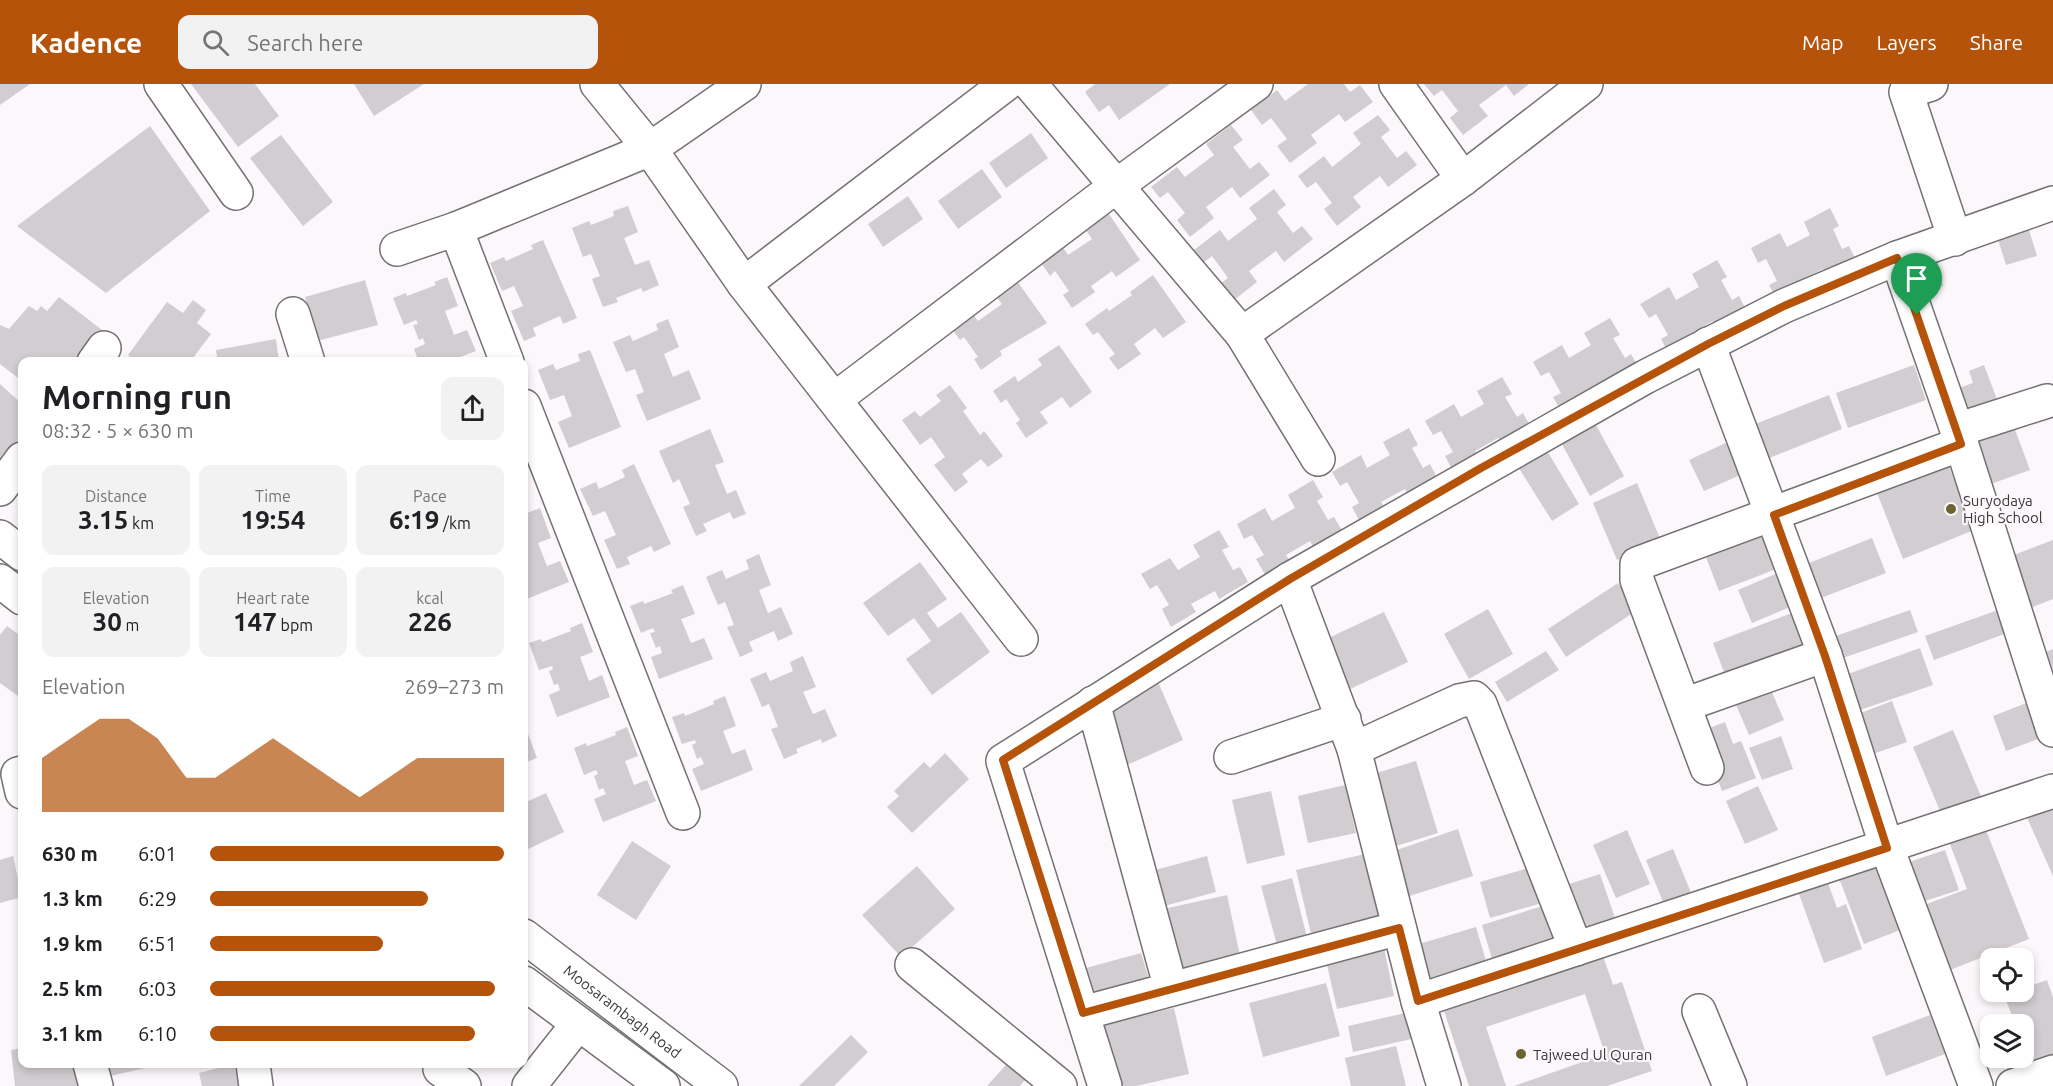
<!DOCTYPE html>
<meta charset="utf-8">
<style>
:root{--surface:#fff;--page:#f2f2f2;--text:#202124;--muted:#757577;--accent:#b45309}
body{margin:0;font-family:Ubuntu,sans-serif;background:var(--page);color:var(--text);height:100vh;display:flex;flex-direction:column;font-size:22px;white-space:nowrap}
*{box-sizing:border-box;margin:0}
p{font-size:20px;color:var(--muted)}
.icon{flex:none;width:33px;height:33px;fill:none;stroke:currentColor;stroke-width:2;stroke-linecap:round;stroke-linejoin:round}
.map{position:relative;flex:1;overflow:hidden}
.details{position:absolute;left:18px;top:273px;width:510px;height:711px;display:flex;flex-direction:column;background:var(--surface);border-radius:12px;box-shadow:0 3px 9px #0003}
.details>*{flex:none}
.buttons{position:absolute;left:1980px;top:864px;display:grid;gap:12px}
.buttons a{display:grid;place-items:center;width:54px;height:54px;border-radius:12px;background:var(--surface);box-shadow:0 3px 9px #0003;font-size:30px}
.pin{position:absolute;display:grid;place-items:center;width:51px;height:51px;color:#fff;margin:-62px -26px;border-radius:50% 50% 50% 0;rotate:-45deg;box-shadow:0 0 6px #0007}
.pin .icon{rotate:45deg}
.round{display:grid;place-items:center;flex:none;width:63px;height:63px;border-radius:12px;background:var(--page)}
.head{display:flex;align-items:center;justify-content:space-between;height:102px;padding:0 24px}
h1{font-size:33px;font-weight:600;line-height:45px}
.metrics{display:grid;grid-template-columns:repeat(3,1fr);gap:9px;height:102px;padding:6px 24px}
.metrics div{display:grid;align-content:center;border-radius:12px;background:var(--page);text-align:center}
.metrics b{font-size:26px;font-weight:600}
.metrics small{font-size:16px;font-weight:400}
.metrics p{font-size:16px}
.chart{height:168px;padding:12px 24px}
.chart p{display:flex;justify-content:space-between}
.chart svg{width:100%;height:108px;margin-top:6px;fill:var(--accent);opacity:.7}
ul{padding:0 24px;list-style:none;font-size:20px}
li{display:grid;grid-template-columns:96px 72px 1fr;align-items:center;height:45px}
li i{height:15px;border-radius:8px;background:var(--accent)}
header{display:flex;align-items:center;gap:36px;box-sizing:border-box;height:84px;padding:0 30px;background:var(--accent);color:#fff}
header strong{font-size:28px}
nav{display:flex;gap:33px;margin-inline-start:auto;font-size:21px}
.search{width:420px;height:54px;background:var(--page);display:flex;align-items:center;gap:15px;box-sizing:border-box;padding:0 21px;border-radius:12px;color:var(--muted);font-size:22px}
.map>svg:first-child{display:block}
.building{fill:#d2cdd0}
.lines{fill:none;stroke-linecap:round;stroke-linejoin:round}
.minor-casing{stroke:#757073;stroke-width:36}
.major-casing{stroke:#757073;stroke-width:36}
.minor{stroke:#fff;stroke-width:33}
.major{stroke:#fff;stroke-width:33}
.route-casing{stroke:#fff;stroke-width:12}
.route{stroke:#b45309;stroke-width:8}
.poi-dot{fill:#6c6330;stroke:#fcf7fb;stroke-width:2}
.labels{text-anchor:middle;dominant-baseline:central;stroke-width:4.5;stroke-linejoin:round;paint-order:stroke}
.poi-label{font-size:15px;fill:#3b393a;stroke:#fcf7fb;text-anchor:start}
.street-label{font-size:15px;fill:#3b393a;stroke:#fcf7fb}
</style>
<header>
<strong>Kadence</strong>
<div class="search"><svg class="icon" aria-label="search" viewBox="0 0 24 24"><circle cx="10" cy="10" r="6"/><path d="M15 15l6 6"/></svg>Search here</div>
<nav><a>Map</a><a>Layers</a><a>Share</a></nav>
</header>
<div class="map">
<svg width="2053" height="1002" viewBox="0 0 2053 1002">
<rect width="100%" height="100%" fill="#fcf7fb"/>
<g class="building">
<path d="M0,0h30l-30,21z"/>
<path d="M191,0h64l24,32 -41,31z"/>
<path d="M354,0h70l-50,32z"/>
<path d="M1095,0h75l-51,36 -10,-15 -10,7 -14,-20z"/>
<path d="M1308,0h36l6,8 10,-7 13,17 -28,20 -6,-8 -28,21 6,8 -27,20 -13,-17 10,-7 -16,-21 -9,7 -11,-15 26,-20 8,11z"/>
<path d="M1424,0h105l-15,12 -8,-11 -27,20 9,11 -25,19 -13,-17 8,-7 -16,-21 -8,6z"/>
<path d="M1378,31l12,15 -9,7 16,21 9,-7 11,14 -29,22 -8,-11 -27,21 8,10 -24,19 -13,-17 8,-6 -16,-21 -9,6 -9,-12 26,-20 8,11 29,-23 -8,-11z"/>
<path d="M1231,41l12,15 -10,7 17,22 9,-7 11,13 -30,23 -8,-11 -26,20 8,11 -24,19 -13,-17 8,-7 -17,-21 -8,6 -9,-11 26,-20 8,10 29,-22 -8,-11z"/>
<path d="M150,42l60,85 -104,82 -89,-67z"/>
<path d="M1031,49l17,25 -42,30 -17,-25z"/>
<path d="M281,51l52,67 -30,24 -53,-68z"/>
<path d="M982,85l20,28 -44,32 -20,-28z"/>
<path d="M1274,105l12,16 -9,7 16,21 9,-7 11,13 -29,23 -8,-11 -27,20 8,11 -24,19 -13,-17 8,-6 -16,-22 -9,7 -9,-13 26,-20 8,11 29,-22 -8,-11z"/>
<path d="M908,112l15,23 -40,28 -15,-23z"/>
<path d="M628,122l10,26 -14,6 11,27 14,-5 10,25 -16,7 -2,-4 -25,10 2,4 -15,5 -11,-28 8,-3 -9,-22 -8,3 -11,-29 17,-7 2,4 23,-9 -1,-5z"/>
<path d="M1830,124l9,18 -6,3 9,20 7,-3 8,16 -30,15 -4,-8 -24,12 4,8 -25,13 -9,-17 8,-4 -11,-22 -8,4 -7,-15 29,-15 7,14 23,-12 -6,-13z"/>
<path d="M1109,130l31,46 -24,17 -4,-6 -21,15 4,6 -23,16 -9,-13 6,-4 -14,-20 -5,5 -10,-15 22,-15 6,9 24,-16 -6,-9z"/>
<path d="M2028,143l9,29 -31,9 -9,-29z"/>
<path d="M543,156l34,78 -14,6 -3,-8 -27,12 3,8 -12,5 -13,-30 12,-5 -9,-20 -12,5 -12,-28 14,-6 2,4 27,-12 -2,-4z"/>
<path d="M1934,172l9,30 -23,7 -9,-30z"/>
<path d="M1717,176l10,17 -6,3 11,20 7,-4 8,16 -29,17 -5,-8 -23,13 5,8 -25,14 -9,-17 7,-4 -12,-21 -7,4 -9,-14 29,-17 7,13 23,-13 -7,-13z"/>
<path d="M1153,191l33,47 -23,16 -8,-10 -21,16 7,10 -23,16 -9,-12 6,-4 -17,-22 -5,3 -8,-11 22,-16 2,3 23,-16 -2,-3z"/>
<path d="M447,193l11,29 -13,5 9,24 13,-5 9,21 -29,11h-28l-5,-13 11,-5 -2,-6 -4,2 -6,-15 5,-1 -2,-4 -12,5 -11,-27 13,-5 1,3 29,-11 -2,-3z"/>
<path d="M1015,194l32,45 -47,28 2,4 -21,15 -7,-11 4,-2 -14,-20 -4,3 -10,-14 20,-16 8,11 24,-17 -8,-10z"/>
<path d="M365,196l13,45 -61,16 -12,-44z"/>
<path d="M59,213l47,36 -22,29h-62v19l-22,-17v-39l9,4 20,-23 8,5 4,-5 6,5z"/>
<path d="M193,216l13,10 -9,13 14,11 -21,28h-53l-9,-7 39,-53 16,11z"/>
<path d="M1610,234l10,17 -7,3 12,20 6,-4 9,16 -30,17 -4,-8 -23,13 4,8 -24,14 -10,-17 8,-4 -12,-21 -8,4 -8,-14 29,-17 7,13 22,-13 -7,-12z"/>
<path d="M668,235l11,28 -15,7 9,23 16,-7 12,29 -54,22 -11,-26 8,-3 -9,-23 -9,3 -13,-30 17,-7 3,6 25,-11 -2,-6z"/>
<path d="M276,255l3,23h-61l-2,-12z"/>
<path d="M1059,261l33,47 -22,16 -8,-11 -22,15 8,11 -22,15 -10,-15 4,-3 -14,-21 -5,4 -8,-12 22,-15 3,6 24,-17 -4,-6z"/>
<path d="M590,266l31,77 -52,21 -11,-26 14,-6 -8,-21 -14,5 -12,-30 15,-6 3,6 24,-9 -2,-7z"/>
<path d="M1914,281l12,35 -78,28 -12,-35z"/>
<path d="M1984,281l17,45 -33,12 -12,-33 17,-6 -4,-12z"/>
<path d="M1502,293l10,17 -7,3 12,20 6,-4 9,16 -29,17 -5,-8 -23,13 5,8 -26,14 -9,-17 8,-4 -12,-21 -8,4 -8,-14 29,-17 7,13 23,-13 -7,-13z"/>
<path d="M0,300l22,20v41l-22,26z"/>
<path d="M950,301l17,23 -4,3 17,24 4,-4 19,25 -15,11 -7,-8 -19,15 6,8 -13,10 -21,-27 11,-8 -14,-20 -11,8 -18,-25 13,-9 5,6 21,-16 -5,-6z"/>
<path d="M1829,311l13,34 -75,30 -14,-34z"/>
<path d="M1591,332l33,60 -34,20 -33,-61z"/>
<path d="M2010,332l20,54 -42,15 -20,-55z"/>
<path d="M1409,344l9,17 -6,3 11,20 7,-4 8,16 -29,17 -4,-8 -24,13 5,8 -25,14 -9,-17 7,-4 -12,-21 -7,4 -8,-14 29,-17 6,13 23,-13 -7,-13z"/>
<path d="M710,345l14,33 -9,3 12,29 9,-4 10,24 -13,5 -3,-7 -27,12 4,7 -11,5 -13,-29 7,-3 -11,-25 -6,4 -14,-32z"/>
<path d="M1732,356l15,32 -43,19 -15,-31z"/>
<path d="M1543,360l36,60 -27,17 -37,-59z"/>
<path d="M1946,375l28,71 -71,29 -28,-71z"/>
<path d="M634,380l37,80 -17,8 -3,-6 -24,11 3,7 -13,5 -13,-29 12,-5 -11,-24 -12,5 -13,-27 16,-7 3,7 26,-12 -3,-7z"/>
<path d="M1313,396l10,17 -6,4 11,19 6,-3 9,15 -29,17 -4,-8 -24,14 5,7 -25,14 -10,-17 8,-4 -12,-20 -8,4 -7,-15 28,-16 7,13 23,-13 -7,-13z"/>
<path d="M1637,399l24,58 -44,19 -24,-57z"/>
<path d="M540,424l11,30 -13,5 9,23 13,-5 9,21 -45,18v-82l5,-2 -2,-3z"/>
<path d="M1219,446l10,17 -7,3 11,20 7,-3 8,15 -29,17 -4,-8 -24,13 5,8 -25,15 -9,-18 7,-4 -12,-20 -7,4 -9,-15 29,-16 8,12 22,-13 -7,-12z"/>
<path d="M1765,446l14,38 -60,23 -15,-39z"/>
<path d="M1872,454l14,35 -73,28 -14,-34z"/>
<path d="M2053,456v59l-23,9 -19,-52z"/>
<path d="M759,470l12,31 -12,5 9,23 13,-6 12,27 -15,7 -4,-10 -25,11 4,9 -13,6 -13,-30 7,-2 -9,-23 -7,3 -12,-28 16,-7 4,9 23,-10 -3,-9z"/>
<path d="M920,478l27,37 -20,14 11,15 23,-16 29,40 -58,43 -26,-36 25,-18 -17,-23 -26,18 -25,-33z"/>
<path d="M1787,485l15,33 -50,21 -14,-33z"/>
<path d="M1618,499l18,28 -70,46 -18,-28z"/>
<path d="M683,501l12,29 -14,5 10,24 13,-5 9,21 -54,20 -8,-22 11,-4 -2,-7 -4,2 -6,-15 5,-1 -2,-4 -12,5 -11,-27 13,-5 1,3 29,-11 -2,-3z"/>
<path d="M1488,525l25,45 -44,25 -25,-45z"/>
<path d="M1800,526l15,39 -87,34 -15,-40z"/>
<path d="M1910,526l8,22 -78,27 -7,-22z"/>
<path d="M1998,526l9,23 -73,27 -9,-24z"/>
<path d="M1384,528l24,50 -60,28 -24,-50z"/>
<path d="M582,539l11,29 -13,5 9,24 13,-6 8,22 -53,20 -8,-22 11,-5 -2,-6 -4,1 -5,-14 4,-2 -1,-3 -13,4 -10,-27 12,-4 1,3 29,-11 -1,-3z"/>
<path d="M7,542l15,11v62l-22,-16v-48z"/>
<path d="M1920,564l13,37 -73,25 -12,-36z"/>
<path d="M2053,565v20l-7,-17z"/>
<path d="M1546,567l13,19 -52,32 -12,-20z"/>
<path d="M803,572l13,31 -13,5 10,22 12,-5 12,27 -15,7 -1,-4 -25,10 2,4 -14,6 -13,-30 7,-2 -9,-23 -7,3 -12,-28 16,-7 4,9 23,-10 -3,-9z"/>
<path d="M1156,593l27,63 -65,29 -22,-59z"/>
<path d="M1768,599l16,37 -35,15 -16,-37z"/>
<path d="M725,612l11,30 -13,5 9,23 13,-5 8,21 -52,21 -9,-22 12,-5 -3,-7 -4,2 -5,-14 4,-2 -1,-3 -13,4 -10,-27 12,-4 1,3 29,-12 -1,-3z"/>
<path d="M2034,616l12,36 -40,15 -13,-35z"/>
<path d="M1892,617l15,41 -34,12 -15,-40z"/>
<path d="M1725,638l8,22 8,-3 15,37 -34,13 -23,-59z"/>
<path d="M524,639l13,35 -13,5z"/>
<path d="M627,643l11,29 -13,5 9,24 13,-5 9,21 -53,21 -9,-23 12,-5 -3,-6 -4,2 -5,-14 4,-2 -2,-4 -12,5 -10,-27 12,-5 1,3 29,-11 -1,-3z"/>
<path d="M1953,646l30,71 -40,17 -30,-71z"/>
<path d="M1781,652l12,33 -31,11 -13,-32z"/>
<path d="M945,669l24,26 -57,54 -25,-26 12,-11 -5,-5 30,-29 6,6z"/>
<path d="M1416,677l22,72 -45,14 -23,-72z"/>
<path d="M1345,701l11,48 -48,10 -10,-47z"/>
<path d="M1758,702l20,44 -33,14 -19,-43z"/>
<path d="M1271,707l14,64 -38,9 -15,-64z"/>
<path d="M546,709l18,39 -40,19v-48z"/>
<path d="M2053,717v75l-28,-63z"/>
<path d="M1984,741l45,114 -79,31 -26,-65 43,-16 -19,-50z"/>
<path d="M1458,745l15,47 -67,21 -15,-45z"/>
<path d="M1627,746l23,54 -34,14 -23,-53z"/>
<path d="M632,757l39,25 -35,54 -39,-25z"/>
<path d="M1673,765l19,46 -27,12 -19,-47z"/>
<path d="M1945,766l14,40 -37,12 -13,-40z"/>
<path d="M1365,770l16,68 -69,16 -16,-68z"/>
<path d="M13,772l9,41 -22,6v-43z"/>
<path d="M1207,772l9,36 -59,16 -9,-36z"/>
<path d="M1884,778l24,65 -44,17 -25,-66z"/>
<path d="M1542,780l10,36 -62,18 -10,-36z"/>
<path d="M917,782l38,43 -54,48 -39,-42z"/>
<path d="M1600,790l16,47 -30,11 -17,-48z"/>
<path d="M1292,794l16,63 -30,8 -17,-63z"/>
<path d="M1828,799l9,25 9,-4 16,45 -38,14 -25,-69z"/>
<path d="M1227,811l14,65 -67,15 -15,-65z"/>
<path d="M1555,818l13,44 -73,23 -13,-44z"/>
<path d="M1476,843l13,44 -57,17 -13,-44z"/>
<path d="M1383,859l11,53 -57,13 -12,-53z"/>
<path d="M1600,863l13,38 9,-3 30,89 -45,15h-93l91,-32 -20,-60 -99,33 20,59h-37l-28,-84z"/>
<path d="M1141,869l9,30 -56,15 -8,-30z"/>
<path d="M2047,896l6,17v64l-23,8 -6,-18v-27h-9l-11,-29 20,-3v-4z"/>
<path d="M1326,899l14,53 -77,21 -14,-54z"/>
<path d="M1174,924l15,66 -53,12h-23l-13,-61z"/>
<path d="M1410,928l6,26 -63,14 -5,-26z"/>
<path d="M1930,931l15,39 -59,22 -14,-39z"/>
<path d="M851,951l17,17 -34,34h-35z"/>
<path d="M1396,962l10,40h-55l-6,-28z"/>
<path d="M22,964v16h55l2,22h-64l-4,-36z"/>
<path d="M1013,973l18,16 -11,13h-33z"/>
<path d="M99,980h45l1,4 -43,10z"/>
<path d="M234,980l5,22h-37l-3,-13z"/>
</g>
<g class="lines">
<defs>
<g id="minor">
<path d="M161,0l75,109"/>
<path d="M597,0l53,65 94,135 277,355"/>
<path d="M1030,0l212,250 76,125"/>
<path d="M1396,0l67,95"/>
<path d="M1931,0l-25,8 49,147"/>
<path d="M456,145l51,133"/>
<path d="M397,165l59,-20 194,-80 94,-65"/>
<path d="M1897,174l60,172 96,300"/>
<path d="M744,200l262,-200"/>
<path d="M293,230l15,48"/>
<path d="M1242,250l221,-155 123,-95"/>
<path d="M1708,260l117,311 62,193 89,238"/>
<path d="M94,278l10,-14"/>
<path d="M835,315l280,-212 141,-103"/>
<path d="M524,322l159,407"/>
<path d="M1957,346l90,-29"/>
<path d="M0,405l22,-30"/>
<path d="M1290,495l64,170 64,252 26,85"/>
<path d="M1093,619l78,286"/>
<path d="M1684,621l141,-50"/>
<path d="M1354,665l105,-48 15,-3 6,6 96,245"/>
<path d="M1231,673l113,-38"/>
<path d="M1707,684l-70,-188v-16l324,-120"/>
<path d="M22,689l-4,1 4,18"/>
<path d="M912,881l148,121"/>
<path d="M1418,917l635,-210"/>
<path d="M1699,927l31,75"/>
<path d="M1083,929l316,-85"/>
<path d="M90,980l6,22"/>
<path d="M253,980l3,22"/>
<path d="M440,985l24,17"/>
<path d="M529,1002l49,-62"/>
<path d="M1105,1002l-102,-325 287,-182 355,-202 139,-71 113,-48 156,-55"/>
<path d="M2013,1002l40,-14"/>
</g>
<g id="major">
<path d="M0,453l22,17"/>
<path d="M0,497l22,17"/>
<path id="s1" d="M524,852l197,150"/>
<path d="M524,899l139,103"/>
</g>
</defs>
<use href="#minor" class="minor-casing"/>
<use href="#major" class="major-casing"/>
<use href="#minor" class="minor"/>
<use href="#major" class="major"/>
</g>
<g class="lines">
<defs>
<path id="route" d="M1897,174l64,186 -187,71 51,141 62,192 -469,153 -19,-73 -316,85 -80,-253 287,-181 191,-111 227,-124 76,-38z"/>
</defs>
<use href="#route" class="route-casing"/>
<use href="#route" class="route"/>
</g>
<g class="poi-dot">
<circle cx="1951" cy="425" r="6"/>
<circle cx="1521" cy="970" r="6"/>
</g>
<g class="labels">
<g class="poi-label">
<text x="1963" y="416">Suryodaya<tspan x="1963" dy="17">High School</tspan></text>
<text x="1533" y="970">Tajweed Ul Quran</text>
</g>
<g class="street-label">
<text stroke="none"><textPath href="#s1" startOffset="124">Moosarambagh Road</textPath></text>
</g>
</g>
</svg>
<div class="buttons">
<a><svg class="icon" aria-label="locate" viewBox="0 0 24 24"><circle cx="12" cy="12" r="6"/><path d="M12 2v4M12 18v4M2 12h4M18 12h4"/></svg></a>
<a><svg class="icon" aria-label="layers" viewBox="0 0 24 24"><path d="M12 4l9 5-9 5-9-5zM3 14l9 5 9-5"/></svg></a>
</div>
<div class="pin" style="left:1917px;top:231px;background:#1e9e55"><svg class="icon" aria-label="arrive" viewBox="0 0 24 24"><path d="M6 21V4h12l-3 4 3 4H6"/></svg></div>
<section class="details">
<div class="head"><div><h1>Morning run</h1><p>08:32 · 5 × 630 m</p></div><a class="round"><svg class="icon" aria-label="share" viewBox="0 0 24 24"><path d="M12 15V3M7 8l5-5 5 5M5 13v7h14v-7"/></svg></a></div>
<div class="metrics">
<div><p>Distance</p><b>3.15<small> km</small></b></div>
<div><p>Time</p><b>19:54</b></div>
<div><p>Pace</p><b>6:19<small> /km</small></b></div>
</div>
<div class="metrics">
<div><p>Elevation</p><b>30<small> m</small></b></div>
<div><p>Heart rate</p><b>147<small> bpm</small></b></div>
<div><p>kcal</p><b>226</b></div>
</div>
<div class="chart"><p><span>Elevation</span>269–273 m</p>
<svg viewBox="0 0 160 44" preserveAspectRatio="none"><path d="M0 44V22L10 14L20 6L30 6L40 14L50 30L60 30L70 22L80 14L90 22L100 30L110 38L120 30L130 22L140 22L150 22L160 22V44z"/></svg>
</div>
<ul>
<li><b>630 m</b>6:01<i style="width:100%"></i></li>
<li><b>1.3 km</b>6:29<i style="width:74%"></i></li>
<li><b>1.9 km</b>6:51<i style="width:59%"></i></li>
<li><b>2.5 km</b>6:03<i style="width:97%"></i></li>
<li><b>3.1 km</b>6:10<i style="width:90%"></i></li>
</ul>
</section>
</div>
